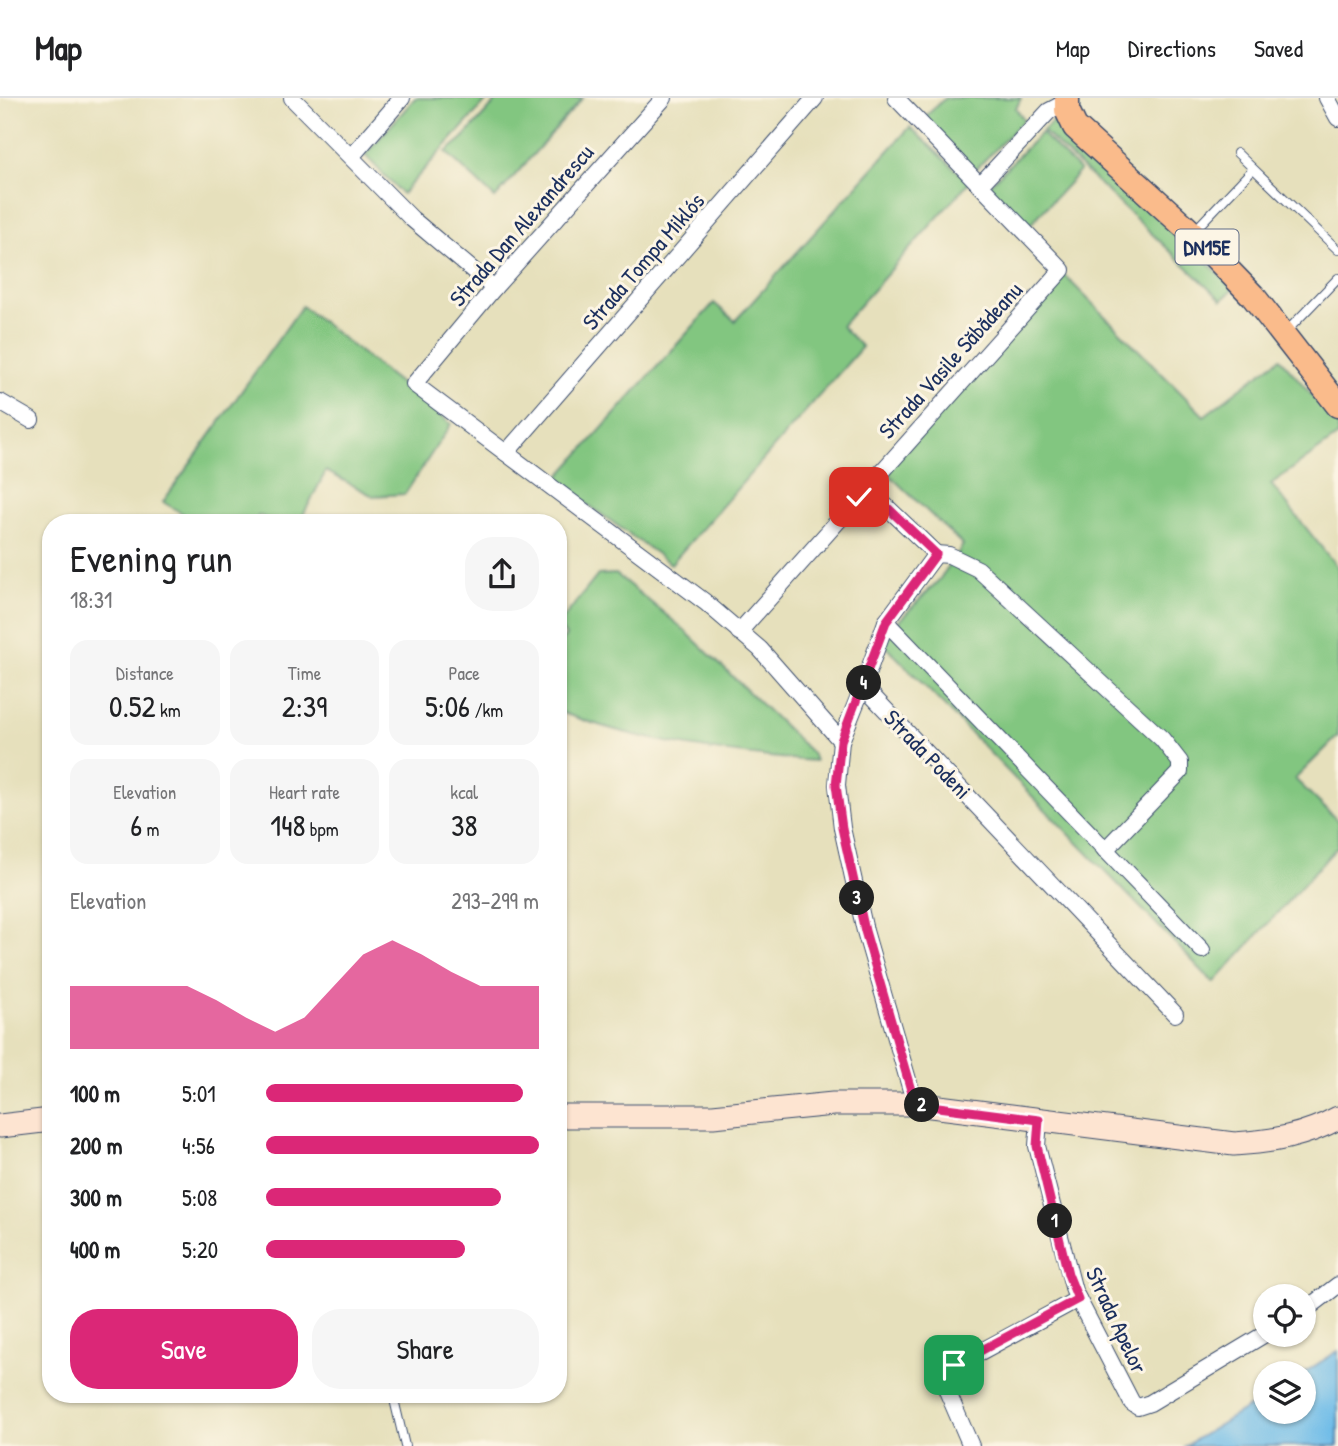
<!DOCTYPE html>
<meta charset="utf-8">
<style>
:root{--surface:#fff;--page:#f6f6f6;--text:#202124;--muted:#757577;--line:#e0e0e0;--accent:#db2777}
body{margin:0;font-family:"Patrick Hand",sans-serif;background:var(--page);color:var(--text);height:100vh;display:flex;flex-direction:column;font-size:26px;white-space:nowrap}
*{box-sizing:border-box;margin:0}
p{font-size:23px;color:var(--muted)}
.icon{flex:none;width:38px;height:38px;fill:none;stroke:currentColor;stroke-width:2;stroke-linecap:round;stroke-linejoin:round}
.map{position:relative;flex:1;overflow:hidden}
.sheet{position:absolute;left:42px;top:416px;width:525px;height:889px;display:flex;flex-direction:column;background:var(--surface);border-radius:28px;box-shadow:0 2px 5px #0004}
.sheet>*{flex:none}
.tools{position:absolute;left:1253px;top:1186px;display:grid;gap:14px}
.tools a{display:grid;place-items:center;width:63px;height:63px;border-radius:50%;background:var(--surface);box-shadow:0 2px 5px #0004;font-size:35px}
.pin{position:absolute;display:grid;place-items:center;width:60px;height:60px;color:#fff;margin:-30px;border-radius:14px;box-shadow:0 4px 10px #0006}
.km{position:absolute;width:35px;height:35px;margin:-18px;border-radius:50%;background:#222;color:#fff;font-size:19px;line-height:35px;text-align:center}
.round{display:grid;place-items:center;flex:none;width:74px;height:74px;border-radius:28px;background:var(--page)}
.overview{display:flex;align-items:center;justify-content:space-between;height:119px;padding:0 28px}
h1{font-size:38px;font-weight:600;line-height:52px}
.stats{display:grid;grid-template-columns:repeat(3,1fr);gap:10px;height:119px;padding:7px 28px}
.stats div{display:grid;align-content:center;border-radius:18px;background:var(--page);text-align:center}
.stats b{font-size:30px;font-weight:600}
.stats small{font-size:19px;font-weight:400}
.stats p{font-size:19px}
.chart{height:196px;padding:14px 28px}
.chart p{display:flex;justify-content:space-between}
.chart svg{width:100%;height:126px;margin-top:7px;fill:var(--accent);opacity:.7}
.cta{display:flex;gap:14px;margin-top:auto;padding:14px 28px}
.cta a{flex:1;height:80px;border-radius:28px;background:var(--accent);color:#fff;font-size:28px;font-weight:600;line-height:80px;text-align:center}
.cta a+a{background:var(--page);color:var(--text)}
ul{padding:0 28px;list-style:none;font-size:23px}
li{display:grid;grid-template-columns:112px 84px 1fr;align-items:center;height:52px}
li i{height:18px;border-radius:9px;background:var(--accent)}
header{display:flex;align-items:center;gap:42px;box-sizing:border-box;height:98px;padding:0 35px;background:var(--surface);border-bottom:2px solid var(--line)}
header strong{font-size:33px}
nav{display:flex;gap:38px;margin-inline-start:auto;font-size:24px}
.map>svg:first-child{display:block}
.green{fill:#82c680;stroke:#4e7a6f;stroke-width:2}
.water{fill:#6ebce8;stroke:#4476a3;stroke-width:2}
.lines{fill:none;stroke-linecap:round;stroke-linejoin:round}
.lane-casing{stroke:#394a6c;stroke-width:10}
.street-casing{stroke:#394a6c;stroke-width:18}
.secondary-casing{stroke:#394a6c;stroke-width:25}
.primary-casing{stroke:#394a6c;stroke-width:27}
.lane{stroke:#fff;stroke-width:8}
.street{stroke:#fff;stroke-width:16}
.secondary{stroke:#fde4d1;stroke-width:23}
.primary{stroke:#fabb8b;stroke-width:24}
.route-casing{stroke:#fff;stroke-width:14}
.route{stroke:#db2777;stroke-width:9}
.labels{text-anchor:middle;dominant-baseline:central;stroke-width:6;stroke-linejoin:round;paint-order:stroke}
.shield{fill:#fcf5e5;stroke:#5e6a86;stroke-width:2}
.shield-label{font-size:21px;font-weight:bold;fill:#1b2f5e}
.street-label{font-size:23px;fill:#1b2f5e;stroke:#fcf5e5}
</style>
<header>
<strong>Map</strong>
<nav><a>Map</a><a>Directions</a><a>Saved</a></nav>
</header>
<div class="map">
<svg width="1338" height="1348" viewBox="0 0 1338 1348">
<rect width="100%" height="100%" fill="#fcf5e5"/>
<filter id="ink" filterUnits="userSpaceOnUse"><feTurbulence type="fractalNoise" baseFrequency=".0143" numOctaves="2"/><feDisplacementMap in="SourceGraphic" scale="14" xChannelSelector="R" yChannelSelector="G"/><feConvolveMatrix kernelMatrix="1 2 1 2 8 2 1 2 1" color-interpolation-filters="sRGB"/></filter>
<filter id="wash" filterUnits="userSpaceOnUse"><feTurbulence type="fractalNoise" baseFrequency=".00686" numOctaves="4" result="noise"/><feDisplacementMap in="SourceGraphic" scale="28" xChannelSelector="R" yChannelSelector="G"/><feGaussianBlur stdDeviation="1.57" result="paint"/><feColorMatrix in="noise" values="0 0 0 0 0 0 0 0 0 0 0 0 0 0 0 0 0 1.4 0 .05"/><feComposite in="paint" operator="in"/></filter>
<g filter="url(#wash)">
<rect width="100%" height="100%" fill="#e6e0bc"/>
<g class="green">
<path d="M415,0h74l-87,96 -37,-39z"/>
<path d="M499,0h84l-88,100 -49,-46 16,-13z"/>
<path d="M945,0h76l-5,11 8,11 -49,50 -51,-52z"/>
<path d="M1055,21l179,169 -12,12 -179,-169z"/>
<path d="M910,29l59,55 -128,144 21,21 -191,217 -116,-83 159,-178 21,18z"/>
<path d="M1041,35l39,38 -52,56 -40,-41z"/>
<path d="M1063,176l141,142 76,-58 58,67v11l-67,48 67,84v168l-43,43 43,42v25l-124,137 -334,-343 59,-60 24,-35 -77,-73z"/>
<path d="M302,208l149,118 -46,70 -32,2 -47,-25 -27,52h-24l-16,-8 -5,8h-55l-36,-21z"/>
<path d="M616,476l65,53 131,126 3,8c-87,-7 -175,-18 -257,-50v-66l8,-9 -8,-11 40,-50z"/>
</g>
<path class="water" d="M1338,1253v95h-153l80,-49v15h39l-2,-38z"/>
</g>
<g filter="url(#ink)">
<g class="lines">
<defs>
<g id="lane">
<path d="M1237,55l101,97"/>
<path d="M1194,133l59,-62"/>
<path d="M1284,236l54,-56"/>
<path d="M393,1297l12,51"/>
</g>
<g id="street">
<path d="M292,0l120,121 82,69"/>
<path d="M664,0l-170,190 -80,96 291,218 55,47 81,92"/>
<path d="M1327,0l11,20"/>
<path d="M351,59l51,-59"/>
<path d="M980,87l69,-74 17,-9"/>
<path d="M0,304l31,18"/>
<path d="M506,355l309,-355"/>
<path d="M867,390l69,66"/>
<path d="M886,524l316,328"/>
<path d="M739,534l323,-362 -166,-172"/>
<path d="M863,588l23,-64 50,-68 13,1 29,14 184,170 18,23v10l-75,78"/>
<path d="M915,1006l-50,-173 -23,-103 -5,-43 4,-44 22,-55 312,328"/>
<path d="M1039,1022l-2,26 37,145 58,112 6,4 12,-4 115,-69"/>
<path d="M1304,1213l34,-26"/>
<path d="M971,1348l-29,-67 3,-8 133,-72"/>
</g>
<g id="secondary">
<path d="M558,1018h155l120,-12h82l319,40c37,-2 71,-8 104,-26"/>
<path d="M0,1028l51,-6"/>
</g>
<path id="primary" d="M1067,0v12l8,17 117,106 61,63 85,109"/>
</defs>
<use href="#lane" class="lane-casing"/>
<use href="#street" class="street-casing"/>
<use href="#secondary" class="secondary-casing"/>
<use href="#primary" class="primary-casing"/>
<use href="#lane" class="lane"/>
<use href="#street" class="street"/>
<use href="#secondary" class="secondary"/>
<use href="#primary" class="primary"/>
</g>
</g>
<g class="lines" filter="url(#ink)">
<defs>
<path id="route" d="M859,399l8,-9 69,66 -50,68 -45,119 -5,44 6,43 23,103 50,173 124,16 -2,26 31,128 10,25 -124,66"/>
</defs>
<use href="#route" class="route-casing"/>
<use href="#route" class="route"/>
</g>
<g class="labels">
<rect class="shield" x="1175.5" y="131.5" width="63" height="35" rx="5"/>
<g class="shield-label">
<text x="1207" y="149">DN15E</text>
</g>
<g class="street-label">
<text transform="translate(521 127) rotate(-49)">Strada Dan Alexandrescu</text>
<text transform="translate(643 163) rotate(-49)">Strada Tompa Miklós</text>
<text transform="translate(950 262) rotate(-48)">Strada Vasile Săbădeanu</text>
<text transform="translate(928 656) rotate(46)">Strada Podeni</text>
<text transform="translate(1117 1222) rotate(65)">Strada Apelor</text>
</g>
</g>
</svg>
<div class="tools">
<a><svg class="icon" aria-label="locate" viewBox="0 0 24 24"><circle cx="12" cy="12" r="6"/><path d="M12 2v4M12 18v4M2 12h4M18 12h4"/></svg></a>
<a><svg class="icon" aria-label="layers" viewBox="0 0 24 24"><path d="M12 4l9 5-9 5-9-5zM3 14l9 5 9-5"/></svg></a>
</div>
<div class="pin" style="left:954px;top:1267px;background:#1e9e55"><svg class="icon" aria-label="arrive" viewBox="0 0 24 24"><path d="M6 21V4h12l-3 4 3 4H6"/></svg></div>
<div class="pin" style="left:859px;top:399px;background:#d93025"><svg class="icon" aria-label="check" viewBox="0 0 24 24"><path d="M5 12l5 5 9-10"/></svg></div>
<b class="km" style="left:1055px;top:1123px">1</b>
<b class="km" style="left:922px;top:1007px">2</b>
<b class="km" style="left:857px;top:800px">3</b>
<b class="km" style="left:864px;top:585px">4</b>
<section class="sheet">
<div class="overview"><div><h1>Evening run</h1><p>18:31</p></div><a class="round"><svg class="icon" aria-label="share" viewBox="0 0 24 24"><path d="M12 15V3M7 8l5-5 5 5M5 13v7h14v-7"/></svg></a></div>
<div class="stats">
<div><p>Distance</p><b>0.52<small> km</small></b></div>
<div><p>Time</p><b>2:39</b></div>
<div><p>Pace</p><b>5:06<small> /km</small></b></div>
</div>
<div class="stats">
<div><p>Elevation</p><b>6<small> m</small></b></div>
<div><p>Heart rate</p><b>148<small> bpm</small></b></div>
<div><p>kcal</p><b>38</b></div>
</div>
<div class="chart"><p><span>Elevation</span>293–299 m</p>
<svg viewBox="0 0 160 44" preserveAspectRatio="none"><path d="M0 44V22L10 22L20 22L30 22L40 22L50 27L60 33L70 38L80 33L90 22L100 11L110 6L120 11L130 17L140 22L150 22L160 22V44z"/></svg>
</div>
<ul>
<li><b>100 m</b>5:01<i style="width:94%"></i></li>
<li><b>200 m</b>4:56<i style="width:100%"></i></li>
<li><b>300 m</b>5:08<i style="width:86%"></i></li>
<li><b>400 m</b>5:20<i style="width:73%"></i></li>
</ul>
<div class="cta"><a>Save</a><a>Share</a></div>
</section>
</div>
